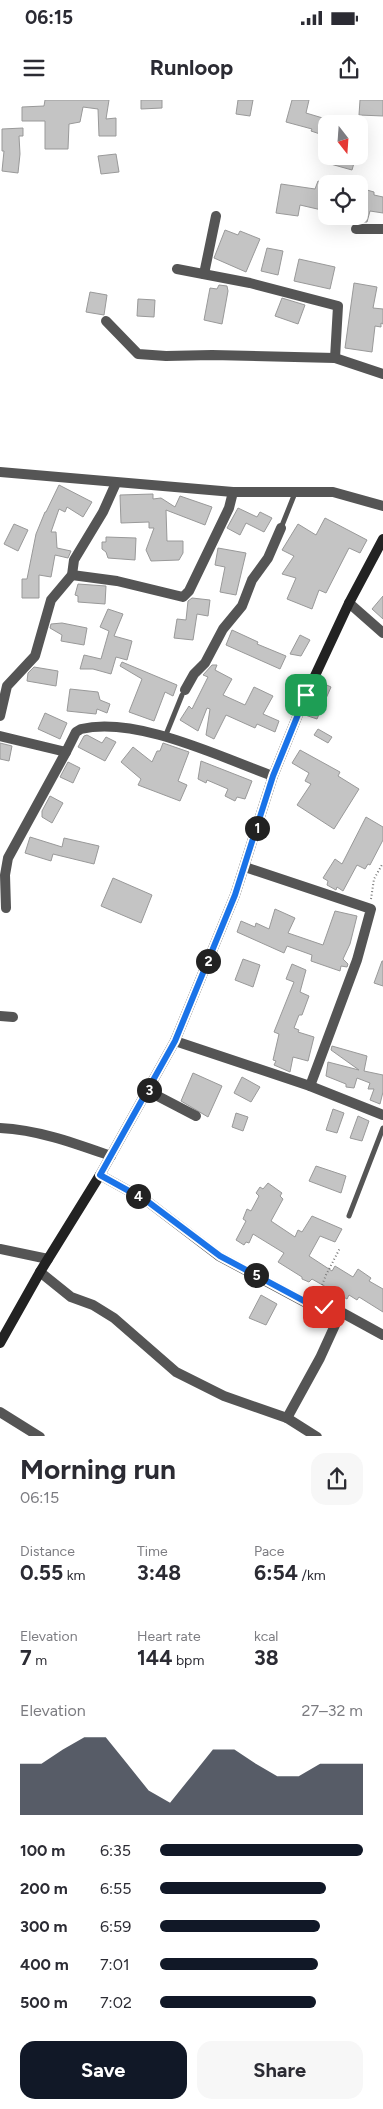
<!DOCTYPE html>
<meta charset="utf-8">
<style>
:root{--surface:#fff;--page:#f7f7f7;--text:#2b2b33;--muted:#7c7c81;--accent:#111827}
body{margin:0;font-family:Figtree,sans-serif;background:var(--page);color:var(--text);height:100vh;display:flex;flex-direction:column;font-size:19px;white-space:nowrap}
*{box-sizing:border-box;margin:0}
p{font-size:16px;color:var(--muted)}
.icon{flex:none;width:28px;height:28px;fill:none;stroke:currentColor;stroke-width:2;stroke-linecap:round;stroke-linejoin:round}
.map{position:relative;height:1336px;overflow:hidden}
.sheet{display:flex;flex-direction:column;background:var(--surface);flex:1}
.sheet>*{flex:none}
.needle{width:32px;rotate:163deg}
.buttons{position:absolute;left:318px;top:15px;display:grid;gap:10px}
.buttons a{display:grid;place-items:center;width:50px;height:50px;border-radius:10px;background:var(--surface);box-shadow:0 5px 20px #0002;font-size:25px}
.pin{position:absolute;display:grid;place-items:center;width:42px;height:42px;color:#fff;margin:-21px;border-radius:10px;box-shadow:0 2px 8px #0006}
.km{position:absolute;width:25px;height:25px;margin:-12px;border-radius:50%;background:#222;color:#fff;font-size:14px;line-height:25px;text-align:center}
.round{display:grid;place-items:center;flex:none;width:52px;height:52px;border-radius:15px;background:var(--page)}
.head{display:flex;align-items:center;justify-content:space-between;height:85px;padding:0 20px}
h1{font-size:28px;font-weight:700;line-height:38px}
.stats{display:grid;grid-template-columns:repeat(3,1fr);gap:8px;height:85px;padding:5px 20px}
.stats div{display:grid;align-content:center}
.stats b{font-size:21px;font-weight:700}
.stats small{font-size:14px;font-weight:400}
.stats p{font-size:14px}
.chart{height:140px;padding:10px 20px}
.chart p{display:flex;justify-content:space-between}
.chart svg{width:100%;height:90px;margin-top:5px;fill:var(--accent);opacity:.7}
.cta{display:flex;gap:10px;margin-top:auto;padding:10px 20px}
.cta a{flex:1;height:58px;border-radius:15px;background:var(--accent);color:#fff;font-size:20px;font-weight:700;line-height:58px;text-align:center}
.cta a+a{background:var(--page);color:var(--text)}
ul{padding:0 20px;list-style:none;font-size:16px}
li{display:grid;grid-template-columns:80px 60px 1fr;align-items:center;height:38px}
li i{height:12px;border-radius:6px;background:var(--accent)}
.status{display:flex;justify-content:space-between;align-items:center;height:35px;padding:0 25px;background:var(--surface);direction:ltr}
.status svg{height:14px;fill:currentColor}
header{display:flex;justify-content:space-between;align-items:center;height:65px;padding:0 20px;background:var(--surface);font-size:22px;font-weight:700}
.map>svg:first-child{display:block}
.building{fill:#c4c4c4;stroke:#999}
.lines{fill:none;stroke-linecap:round;stroke-linejoin:round}
.path{stroke:#777;stroke-width:2;stroke-dasharray:1 2.5;stroke-linecap:butt}
.lane{stroke:#555;stroke-width:5}
.street{stroke:#555;stroke-width:10}
.secondary{stroke:#222;stroke-width:10}
.route-casing{stroke:#fff;stroke-width:10}
.route{stroke:#1a73e8;stroke-width:6}
</style>
<div class="status"><b>06:15</b><svg viewBox="0 0 49 12"><path d="M0 12V9h3v3zM5 12V6h3v6zM10 12V3h3v9zM15 12V0h3v12zM26 1h20v11H26zM47 4h2v5h-2z"/></svg></div>
<header><svg class="icon" aria-label="menu" viewBox="0 0 24 24"><path d="M4 6h16M4 12h16M4 18h16"/></svg>Runloop<svg class="icon" aria-label="share" viewBox="0 0 24 24"><path d="M12 15V3M7 8l5-5 5 5M5 13v7h14v-7"/></svg></header>
<div class="map">
<svg width="383" height="1337" viewBox="0 0 383 1337">
<rect width="100%" height="100%" fill="#fff"/>
<g class="building">
<path d="M45,0h64l-3,19 10,-1v18h-17l-1,-27 -15,-2 -3,15 -11,2 -1,25h-23v-28h-23v-14l22,-1z"/>
<path d="M141,0h21v8l-21,1z"/>
<path d="M238,0h15l-3,16 -14,-2z"/>
<path d="M292,0h17l-3,13 20,6v17l-15,-5 1,-2 -26,-7z"/>
<path d="M360,0h23v16l-24,-1z"/>
<path d="M23,28v8h-4l1,18 -2,19 -16,-2 2,-20h-2v-22z"/>
<path d="M116,54l3,18 -18,2 -3,-18z"/>
<path d="M329,56h27l-4,14 -25,-7z"/>
<path d="M318,81l8,3v27l-26,-6 -2,11 -22,-3 5,-29 34,5z"/>
<path d="M367,90l7,2v3l9,2v16l-13,-2 -3,11h-8v-28l6,2z"/>
<path d="M225,130l13,5 2,-4 20,8 -14,33 -32,-14z"/>
<path d="M267,148l16,3 -5,24 -17,-4z"/>
<path d="M299,159l36,8 -5,22 -36,-8z"/>
<path d="M354,183l23,4 -4,21 10,1v15l-2,-1v4l-6,-1 -3,26 -27,-4z"/>
<path d="M219,185l8,1 1,5 -6,33 -18,-4 6,-32 7,1z"/>
<path d="M90,192l17,3 -3,20 -18,-3z"/>
<path d="M282,198l23,7 -7,19 -23,-8z"/>
<path d="M138,199l17,1 -1,17 -17,-1z"/>
<path d="M59,385l33,17 -9,15 -16,-10 -2,5 -6,-3 -8,23h5l1,16 14,3 -3,7 -13,-3 -4,22 -12,-2v23h-17v-19h5l9,-45 9,-22h1z"/>
<path d="M153,394v5l8,-1 14,9 5,-11 32,11 -7,18 -39,-15 1,31h16v12l-4,7 -28,1 -5,-11 8,-22h-5v-6l-28,1 -1,-28z"/>
<path d="M238,408l19,9 3,-5 12,6 -8,14 -18,-9 -6,12 -13,-7z"/>
<path d="M325,418l42,22 -7,13 -11,-5 -23,45 -7,-3 -7,19 -25,-10 9,-21 -14,-4 12,-18 -12,-6 16,-26 18,11z"/>
<path d="M14,424l14,6 -10,21 -14,-7z"/>
<path d="M106,437l30,1 -1,22 -27,-2 -2,-6 -4,-3v-7h4z"/>
<path d="M218,448l28,5 -10,42 -16,-3 5,-25 -10,-2z"/>
<path d="M78,484l28,2 -1,18 -27,-2v-6l-3,-1z"/>
<path d="M383,496v23l-11,-10z"/>
<path d="M192,498l18,2 -2,16 -11,-2 -4,26 -19,-2 3,-19 9,1 2,-19z"/>
<path d="M108,509l15,5 -9,22 18,5 -5,19 -11,-3 -5,17 -18,-5h-13l4,-14 17,4 8,-28 -9,-4z"/>
<path d="M62,523l25,5 -3,17 -23,-4 1,-6 -12,-7 1,-4z"/>
<path d="M232,530l26,12 -1,2 29,12 -6,13 -54,-24z"/>
<path d="M300,535l10,5 -9,16 -11,-2z"/>
<path d="M122,562l55,23 -4,11 -8,-4 -11,29 -25,-9 13,-33 -22,-13z"/>
<path d="M212,565h5l-2,5 17,9 -9,16 22,10 9,-18 19,9 -10,18 16,7 -4,11 -18,-8 -2,4 -29,-13 -12,24 -8,-4 4,-26 -3,-1 -9,23 -18,-11 9,-14 3,3 16,-32 -5,-2z"/>
<path d="M34,567l24,4 -2,15 -29,-5 1,-8z"/>
<path d="M320,582l11,5 -14,32 -12,-4z"/>
<path d="M70,589l28,3 2,8 10,4 -3,9 -10,-4 -1,5 -29,-3z"/>
<path d="M45,613l22,10 -7,16 -22,-10z"/>
<path d="M318,629l14,8 -4,6 -14,-8z"/>
<path d="M87,635l15,8 4,-6 10,5 -11,19 -27,-14 6,-11z"/>
<path d="M0,643l12,3 -3,15 -9,-2z"/>
<path d="M163,643l26,9 -11,29 9,4 -7,16 -42,-16 3,-6 -20,-17 12,-15 19,15 5,-11h3z"/>
<path d="M300,650l40,22 -2,4 21,13 -25,40 -37,-24 14,-21 -6,-3 4,-8 -17,-10z"/>
<path d="M201,661l51,20 -7,18 -8,-2 -2,4 -10,-5 3,-7 -21,-9 -1,3 -8,-4z"/>
<path d="M68,662l12,6 -7,15 -13,-6z"/>
<path d="M50,696l13,7 -11,20 -10,-6v-6z"/>
<path d="M366,717l17,10v13l-13,25 -2,-1 -3,5 -8,-4 -14,26 -6,-4 -1,3 -9,-5 1,-4 -5,-3 12,-19 7,5z"/>
<path d="M30,737l32,10 2,-9 35,8 -5,18 -41,-10 -2,7 -26,-8z"/>
<path d="M113,778l39,17 -11,28 -40,-17z"/>
<path d="M275,809l20,9 -7,15 35,12 12,-34 22,5 -7,28 -7,15 5,5 -1,3 -6,-1 -1,5 -29,-10 1,-6 -25,-9 -3,7 -47,-21 4,-11 14,6 1,-4 13,6z"/>
<path d="M243,859l17,6 -7,22 -18,-7z"/>
<path d="M382,861h1v25l-9,-3z"/>
<path d="M292,864l14,6 -6,22 9,4 -7,19h-3l-5,13 5,2 -1,2 16,5 -6,24 -15,-4 -3,15 -16,-7 2,-4 -3,-1 6,-26 -5,-2 20,-50 -8,-3z"/>
<path d="M332,946l35,10 -3,15 19,4v17l-3,12 -10,-4 4,-11h-6l2,-6 -13,-5 -3,10 -8,-1v-3l-20,-8 2,-14 31,8 -28,-20z"/>
<path d="M193,973l29,13 -14,31 -27,-16z"/>
<path d="M242,977l18,10 -9,15 -17,-9z"/>
<path d="M333,1009l11,4 -7,20 -11,-3z"/>
<path d="M236,1013l12,4 -5,14 -11,-4z"/>
<path d="M358,1016l11,5 -7,20 -12,-3z"/>
<path d="M316,1066l30,10 -5,17 -32,-12z"/>
<path d="M268,1083l14,10 -2,3 3,3 -12,22 24,16 3,-7 4,2 10,-16 30,13 -7,13 -15,-6 -11,20 23,15 3,-5 18,11 5,-8 13,9 -2,3 14,8v23l-24,-15 -2,3 -8,-5 -2,4 -35,-20 -3,3 -7,-3v-2l-24,-15 6,-9 -31,-19 -4,9 -3,-1 -2,3 -8,-5 10,-19 -3,-2 4,-10 4,2 8,-15 -3,-3 4,-6 3,2z"/>
<path d="M261,1195l16,9 -11,21 -17,-7z"/>
</g>
<g class="lines">
<g class="path">
<path d="M371,799l3,-20 9,-16"/>
<path d="M317,1198l9,-23 14,-27"/>
</g>
<g class="lane">
<path d="M281,428l14,-35"/>
<path d="M165,637l17,-42"/>
<path d="M349,1116l34,-88"/>
</g>
<g class="street">
<path d="M356,129h27"/>
<path d="M177,169l73,14 88,23 -3,52 48,16"/>
<path d="M204,174l12,-58"/>
<path d="M106,221l32,33 28,2 46,-1 123,3"/>
<path d="M0,372l233,20h100l50,14"/>
<path d="M72,475l45,6 66,16 6,-6 40,-83 4,-16"/>
<path d="M349,503l34,30"/>
<path d="M185,590l9,-16 11,-11 18,-34 19,-23 10,-26 16,-22 13,-30"/>
<path d="M0,616l7,-30 28,-30 16,-56 21,-25 2,-15 29,-48 13,-29"/>
<path d="M0,636l66,16 10,-20 5,-3c56,-13 139,28 192,47"/>
<path d="M245,767l126,42 -14,51 -47,126"/>
<path d="M6,808l-1,-33 3,-17 58,-106"/>
<path d="M0,916l13,1"/>
<path d="M175,941l135,45 73,29"/>
<path d="M148,991l48,25"/>
<path d="M0,1028c39,2 74,15 111,28"/>
<path d="M100,1075l47,26 72,55 95,51 27,5 42,23"/>
<path d="M0,1149l48,10"/>
<path d="M40,1172l31,25 22,8 21,13 62,54 48,24 63,22 30,19"/>
<path d="M0,1312l40,25"/>
<path d="M287,1318l33,-60 21,-46"/>
</g>
<path class="secondary" d="M0,1243l40,-71 60,-97 75,-134 60,-146 38,-119 33,-81 43,-92 34,-64"/>
</g>
<g class="lines">
<defs>
<path id="route" d="M306,595l-33,81 -38,119 -60,146 -75,134 47,26 73,55 86,46 8,5h10"/>
</defs>
<use href="#route" class="route-casing"/>
<use href="#route" class="route"/>
</g>
</svg>
<div class="buttons">
<a><svg class="needle" viewBox="-14 -14 28 28"><path d="M0-13l5 13h-10z" fill="#e53935"/><path d="M0 13l5-13h-10z" fill="#7c7c81"/></svg></a>
<a><svg class="icon" aria-label="locate" viewBox="0 0 24 24"><circle cx="12" cy="12" r="6"/><path d="M12 2v4M12 18v4M2 12h4M18 12h4"/></svg></a>
</div>
<div class="pin" style="left:306px;top:595px;background:#1e9e55"><svg class="icon" aria-label="arrive" viewBox="0 0 24 24"><path d="M6 21V4h12l-3 4 3 4H6"/></svg></div>
<div class="pin" style="left:324px;top:1207px;background:#d93025"><svg class="icon" aria-label="check" viewBox="0 0 24 24"><path d="M5 12l5 5 9-10"/></svg></div>
<b class="km" style="left:257px;top:728px">1</b>
<b class="km" style="left:208px;top:861px">2</b>
<b class="km" style="left:149px;top:990px">3</b>
<b class="km" style="left:138px;top:1096px">4</b>
<b class="km" style="left:256px;top:1175px">5</b>
</div>
<section class="sheet">
<div class="head"><div><h1>Morning run</h1><p>06:15</p></div><a class="round"><svg class="icon" aria-label="share" viewBox="0 0 24 24"><path d="M12 15V3M7 8l5-5 5 5M5 13v7h14v-7"/></svg></a></div>
<div class="stats">
<div><p>Distance</p><b>0.55<small> km</small></b></div>
<div><p>Time</p><b>3:48</b></div>
<div><p>Pace</p><b>6:54<small> /km</small></b></div>
</div>
<div class="stats">
<div><p>Elevation</p><b>7<small> m</small></b></div>
<div><p>Heart rate</p><b>144<small> bpm</small></b></div>
<div><p>kcal</p><b>38</b></div>
</div>
<div class="chart"><p><span>Elevation</span>27–32 m</p>
<svg viewBox="0 0 160 44" preserveAspectRatio="none"><path d="M0 44V19L10 19L20 12L30 6L40 6L50 19L60 32L70 38L80 25L90 12L100 12L110 19L120 25L130 25L140 19L150 19L160 19V44z"/></svg>
</div>
<ul>
<li><b>100 m</b>6:35<i style="width:100%"></i></li>
<li><b>200 m</b>6:55<i style="width:82%"></i></li>
<li><b>300 m</b>6:59<i style="width:79%"></i></li>
<li><b>400 m</b>7:01<i style="width:78%"></i></li>
<li><b>500 m</b>7:02<i style="width:77%"></i></li>
</ul>
<div class="cta"><a>Save</a><a>Share</a></div>
</section>
